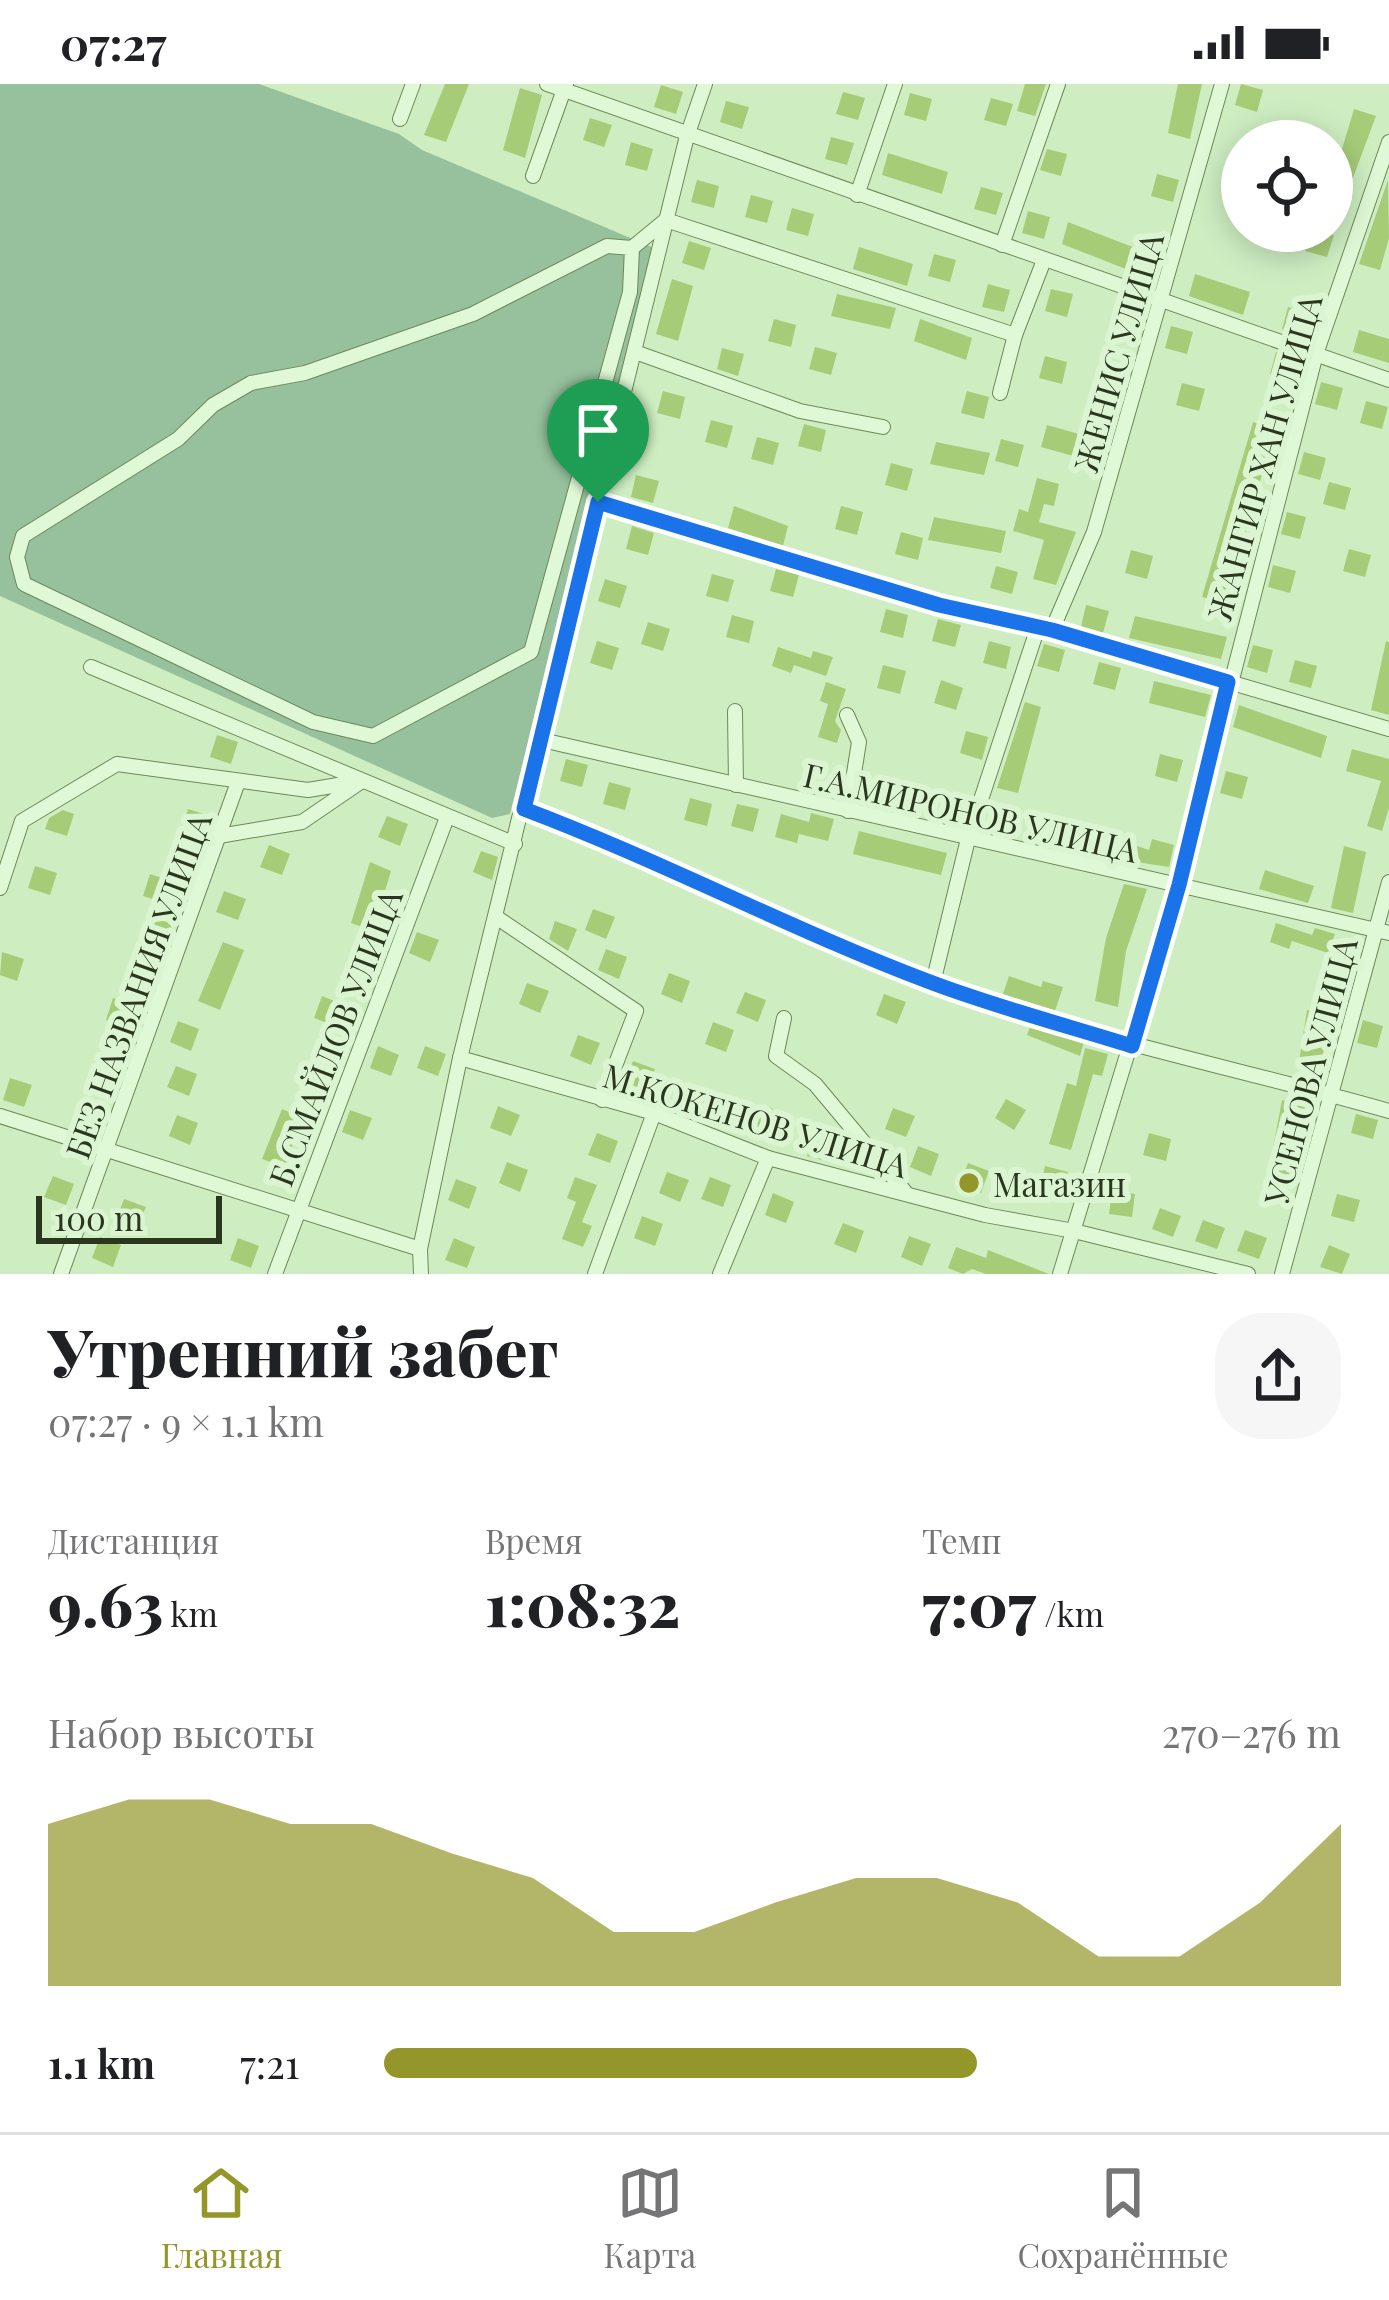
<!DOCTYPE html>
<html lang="ru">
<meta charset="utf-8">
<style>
:root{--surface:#fff;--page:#f6f6f6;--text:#202124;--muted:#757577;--line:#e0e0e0;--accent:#94962a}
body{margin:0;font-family:"Playfair Display",serif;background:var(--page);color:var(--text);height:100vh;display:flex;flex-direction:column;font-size:45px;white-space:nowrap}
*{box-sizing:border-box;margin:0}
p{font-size:39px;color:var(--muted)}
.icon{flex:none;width:66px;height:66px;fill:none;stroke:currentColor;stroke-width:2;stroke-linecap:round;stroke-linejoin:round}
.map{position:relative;height:1190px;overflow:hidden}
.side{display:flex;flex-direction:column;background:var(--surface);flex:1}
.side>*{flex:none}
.tools{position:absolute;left:1221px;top:36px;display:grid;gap:24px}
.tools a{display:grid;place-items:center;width:132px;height:132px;border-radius:50%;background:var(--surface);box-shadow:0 6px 30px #0003;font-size:60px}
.scale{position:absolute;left:36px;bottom:30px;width:186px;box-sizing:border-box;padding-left:12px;border:6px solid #2a371e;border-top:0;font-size:33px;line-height:42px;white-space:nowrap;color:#2a371e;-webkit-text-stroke:9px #dbf5d2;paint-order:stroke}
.pin{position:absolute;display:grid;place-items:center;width:102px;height:102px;color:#fff;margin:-123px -51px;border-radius:50% 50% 50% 0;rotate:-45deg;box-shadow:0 0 12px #0007}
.pin .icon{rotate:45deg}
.round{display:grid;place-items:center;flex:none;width:126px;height:126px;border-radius:48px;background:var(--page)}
.overview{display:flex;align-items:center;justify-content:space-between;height:204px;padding:0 48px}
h1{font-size:66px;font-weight:800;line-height:90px}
.figures{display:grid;grid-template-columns:repeat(3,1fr);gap:18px;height:204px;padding:12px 48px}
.figures div{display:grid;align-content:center}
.figures b{font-size:60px;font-weight:800}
.figures small{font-size:33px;font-weight:400}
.figures p{font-size:33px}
.chart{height:336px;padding:24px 48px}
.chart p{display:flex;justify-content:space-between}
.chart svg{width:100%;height:216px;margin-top:12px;fill:var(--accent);opacity:.7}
ul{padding:0 48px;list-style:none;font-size:39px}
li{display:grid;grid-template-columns:192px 144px 1fr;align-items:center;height:90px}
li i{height:30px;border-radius:15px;background:var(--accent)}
.status{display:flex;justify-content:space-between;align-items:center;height:84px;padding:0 60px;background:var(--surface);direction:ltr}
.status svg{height:33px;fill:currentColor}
.tabs{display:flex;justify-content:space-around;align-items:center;height:168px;border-top:3px solid var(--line);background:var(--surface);font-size:33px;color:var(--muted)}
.tabs a{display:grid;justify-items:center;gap:6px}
.tabs .current{color:var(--accent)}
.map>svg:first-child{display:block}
.cemetery{fill:#96c19c}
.building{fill:#a6cc78}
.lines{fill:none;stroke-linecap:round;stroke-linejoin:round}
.minor-casing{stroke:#6e885a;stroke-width:16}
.minor{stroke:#dff9d6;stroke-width:14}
.route-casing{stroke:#fff;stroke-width:24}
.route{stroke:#1a73e8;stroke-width:15}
.poi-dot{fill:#94962a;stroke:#dbf5d2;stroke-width:4.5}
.labels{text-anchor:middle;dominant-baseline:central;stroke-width:12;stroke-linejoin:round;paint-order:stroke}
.street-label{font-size:33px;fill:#2a371e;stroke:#dbf5d2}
.poi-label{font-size:33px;fill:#2a371e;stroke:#dbf5d2;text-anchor:start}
</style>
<div class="status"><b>07:27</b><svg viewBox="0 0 49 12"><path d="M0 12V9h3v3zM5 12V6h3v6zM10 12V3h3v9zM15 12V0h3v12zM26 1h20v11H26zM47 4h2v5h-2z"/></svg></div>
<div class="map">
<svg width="1389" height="1190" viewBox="0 0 1389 1190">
<rect width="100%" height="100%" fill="#ceeec2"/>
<path class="cemetery" d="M0,0h259l140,50 23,16 232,98 -144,566 -18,4 -492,-222z"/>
<g class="building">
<path d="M445,0h24l-23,58 -22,-7z"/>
<path d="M1025,0h21l-11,32 -18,-5z"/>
<path d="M1178,0h24l-12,55 -22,-6z"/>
<path d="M1241,0l22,6 -6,22 -22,-7z"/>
<path d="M661,1l22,7 -7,22 -22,-7z"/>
<path d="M520,4l22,7 -17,63 -22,-8z"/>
<path d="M843,8l22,6 -7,22 -22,-6z"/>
<path d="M910,9l22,6 -6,22 -22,-6z"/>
<path d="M991,14l22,6 -7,22 -22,-6z"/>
<path d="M726,17l23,6 -7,22 -22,-7z"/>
<path d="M1354,25l22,7 -44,118v-69l5,1z"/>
<path d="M590,34l22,7 -8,22 -21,-7z"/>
<path d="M831,53l23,6 -7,22 -22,-6z"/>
<path d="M631,58l22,7 -6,22 -22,-6z"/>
<path d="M1047,65l20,5 -6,22 -21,-6z"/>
<path d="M888,69l60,19 -6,22 -60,-19z"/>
<path d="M1157,90l22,6 -6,22 -22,-6z"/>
<path d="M697,96l22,6 -5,22 -23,-6z"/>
<path d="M1388,96l1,58 -9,32 -21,-6z"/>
<path d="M981,103l22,6 -7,22 -22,-6z"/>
<path d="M751,111l22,6 -6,22 -22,-6z"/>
<path d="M792,124l22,6 -6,22 -22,-6z"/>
<path d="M1028,127l22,6 -6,22 -22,-6z"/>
<path d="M1068,138l93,36 -7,22 -92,-36z"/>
<path d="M1311,147l23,4 -7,22 -22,-6z"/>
<path d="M689,157l22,7 -7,22 -22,-7z"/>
<path d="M859,163l54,17 -6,22 -54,-17z"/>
<path d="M934,170l22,6 -6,22 -22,-6z"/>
<path d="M1195,190l55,18 -7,23 -54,-19z"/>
<path d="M672,195l21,7 -15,55 -22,-7z"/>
<path d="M988,200l22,6 -6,22 -22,-5z"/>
<path d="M1051,205l22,5 -6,23 -22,-6z"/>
<path d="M837,210l59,14 -6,21 -59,-13z"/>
<path d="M1288,223l22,6 -6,22 -22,-6z"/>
<path d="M1118,231l23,6 -6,22 -22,-6z"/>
<path d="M774,235l22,6 -5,22 -23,-6z"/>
<path d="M920,235l52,19 -6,22 -52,-19z"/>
<path d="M1171,242l22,6 -6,22 -22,-6z"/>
<path d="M1359,246l30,9v24l-36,-11z"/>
<path d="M815,263l22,6 -6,22 -22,-6z"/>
<path d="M722,264l22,6 -6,22 -21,-7z"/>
<path d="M1276,268l22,8 -6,20 -22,-6z"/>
<path d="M1045,272l22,6 -5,22 -23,-6z"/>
<path d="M1321,298l22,6 -6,22 -22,-6z"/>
<path d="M1182,299l23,6 -6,22 -23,-6z"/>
<path d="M663,307l22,6 -5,22 -23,-6z"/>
<path d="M967,307l22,6 -5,22 -23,-6z"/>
<path d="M1366,317l22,6 -6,22 -22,-6z"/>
<path d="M1087,322l22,6 -16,57 -22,-6 2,-7 -32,-9 6,-22 32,9z"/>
<path d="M711,336l22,6 -6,22 -22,-6z"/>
<path d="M1253,338l22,7 -50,174 -23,-6z"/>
<path d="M804,340l22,6 -5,22 -23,-6z"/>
<path d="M757,353l22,6 -6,22 -22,-6z"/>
<path d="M1001,355l23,6 -6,22 -23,-6z"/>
<path d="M936,358l54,11 -6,22 -54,-11z"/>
<path d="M1304,368l22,6 -6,22 -22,-6z"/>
<path d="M891,379l22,6 -6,22 -22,-6z"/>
<path d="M636,391l23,6 -6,22 -22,-6z"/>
<path d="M1037,394l22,6 -5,22 -10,-2 -5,18 37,10 -20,53 -23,-6 11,-39 -31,-9 6,-22 9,3z"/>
<path d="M1329,398l22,6 -6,22 -22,-6z"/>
<path d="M734,422l54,20 -5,20 -55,-18z"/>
<path d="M841,422l22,6 -6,23 -22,-6z"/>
<path d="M1287,428l19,5 -6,22 -19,-5z"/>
<path d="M934,433l72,14 -5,22 -73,-13z"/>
<path d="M632,442l22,7 -6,22 -22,-6z"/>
<path d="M901,448l22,6 -5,22 -23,-6z"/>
<path d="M1349,465l22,6 -6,22 -22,-6z"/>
<path d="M1131,466l22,6 -6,23 -22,-6z"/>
<path d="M1273,481l23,6 -6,22 -22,-6z"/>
<path d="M996,482l22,6 -6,22 -22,-6z"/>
<path d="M776,485l23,6 -6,22 -23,-6z"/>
<path d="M712,490l22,6 -6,22 -22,-6z"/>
<path d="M605,495l22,7 -7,22 -22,-7z"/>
<path d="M1086,521l23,6 -6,22 -22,-6z"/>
<path d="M886,525l22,6 -5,23 -23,-6z"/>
<path d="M732,531l22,6 -5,22 -23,-6z"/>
<path d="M1135,532l92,21 -6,22 -92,-21z"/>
<path d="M938,535l23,6 -6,22 -23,-6z"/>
<path d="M648,538l22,7 -7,22 -22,-7z"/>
<path d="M597,557l22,7 -7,22 -22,-7z"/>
<path d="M989,557l22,6 -5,22 -23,-6z"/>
<path d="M1386,557l3,1v73l-18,-5z"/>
<path d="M1044,560l21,6 -6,22 -22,-6z"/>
<path d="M1253,561l20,5 -6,23 -20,-6z"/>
<path d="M778,563l33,11 2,-7 20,6 -7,19 -32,-11 -3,8 -19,-7z"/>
<path d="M1295,576l22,6 -6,22 -22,-6z"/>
<path d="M1099,578l22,6 -6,22 -22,-6z"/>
<path d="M883,581l23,6 -6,23 -23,-6z"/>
<path d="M941,596l22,8 -7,22 -22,-7z"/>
<path d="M1154,597l57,14 -6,22 -56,-14z"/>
<path d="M826,598l20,7 -11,32 6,9 -4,13 -19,-6 10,-33 -8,-3z"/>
<path d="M1025,618l16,5 -23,86 -21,-5z"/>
<path d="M1239,621l88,31 -6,22 -88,-31z"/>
<path d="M966,647l22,6 -6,23 -22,-7z"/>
<path d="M217,651l21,7 -7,22 -21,-7z"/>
<path d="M1352,665l37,10v49l-7,23 -15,-5 14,-45 -35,-10z"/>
<path d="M1160,670l23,6 -6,22 -22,-6z"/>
<path d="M566,675l22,6 -6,22 -22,-6z"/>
<path d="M1226,687l22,6 -6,22 -22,-6z"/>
<path d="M609,698l22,6 -6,22 -22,-6z"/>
<path d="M690,714l22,6 -5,22 -23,-6z"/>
<path d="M737,720l22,5 -6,23 -22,-6z"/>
<path d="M188,725l22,7 -7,22 -22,-7z"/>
<path d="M63,726l11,4 -7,22 -22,-7 4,-11z"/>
<path d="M811,729l23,6 -6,22 -29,-7 -2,9 -22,-6 6,-23 28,8z"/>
<path d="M387,732l21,8 -8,22 -22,-9z"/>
<path d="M859,747l88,22 -6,22 -88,-21z"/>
<path d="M1116,755l33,11 3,-11 22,6 -5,22 -59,-9z"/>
<path d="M269,761l21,9 -8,21 -22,-8z"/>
<path d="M1344,762l22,6 -13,61 -22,-5z"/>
<path d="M481,767l17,6 -6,23 -19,-8z"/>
<path d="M370,778l21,9 -18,60 -22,-8z"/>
<path d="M35,782l22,7 -7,22 -22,-7z"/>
<path d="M1265,786l49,16 -6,17 -49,-14z"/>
<path d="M150,790l22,7 -12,39 12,4 -7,22 -22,-7 13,-39 -13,-4z"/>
<path d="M1124,800l23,5 -21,62 -8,56 -23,-6 11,-63z"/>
<path d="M224,807l22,8 -8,21 -22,-8z"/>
<path d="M593,825l22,8 -9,22 -21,-9z"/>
<path d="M555,837l22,8 -9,22 -19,-12z"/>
<path d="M1276,839l36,12 3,-7 20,6 -7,19 -36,-12 -3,8 -19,-7z"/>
<path d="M417,848l22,8 -9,22 -21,-9z"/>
<path d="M223,858l21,8 -24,60 -22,-9z"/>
<path d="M606,865l21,8 -8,22 -21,-9z"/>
<path d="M2,868l22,7 -7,22 -17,-6z"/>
<path d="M136,878l22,7 -7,22 -22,-8z"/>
<path d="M1325,878l22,6 -6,22 -22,-6z"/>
<path d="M669,889l21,8 -8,22 -21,-9z"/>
<path d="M1009,892l32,11 2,-6 20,6 -8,24 -52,-17z"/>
<path d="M527,899l22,8 -9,22 -21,-9z"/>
<path d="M745,908l21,8 -8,22 -22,-9z"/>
<path d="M884,910l22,8 -9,22 -21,-9z"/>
<path d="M322,912l22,9 -9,21 -21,-8z"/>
<path d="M113,914l22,7 -7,22 -22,-7z"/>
<path d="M1307,926l22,6 -8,52 -22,-6z"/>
<path d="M1363,936l20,6 -6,22 -20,-5z"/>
<path d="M178,937l21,8 -8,22 -21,-9z"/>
<path d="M713,938l21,8 -8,22 -21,-8z"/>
<path d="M1030,943l54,15 -4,14 -53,-21z"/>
<path d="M578,951l22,8 -9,22 -21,-9z"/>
<path d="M378,962l21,9 -8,21 -21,-8z"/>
<path d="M425,962l21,8 -8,22 -21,-8z"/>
<path d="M1085,964l23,6 -6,22 -9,-2 -22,76 -22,-6 18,-61 9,3z"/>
<path d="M633,977l22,8 -9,22 -21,-9z"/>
<path d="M176,982l21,8 -8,22 -22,-9z"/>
<path d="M10,994l22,7 -8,22 -21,-7z"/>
<path d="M696,1002l22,8 -9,21 -21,-8z"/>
<path d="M80,1015l22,7 -8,22 -21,-7z"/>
<path d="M1006,1015l20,11 -12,20 -19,-12z"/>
<path d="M1282,1016l23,6 -18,95 -23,-6z"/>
<path d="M736,1020l29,11 3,-8 21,8 -8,22 -28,-11 -3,7 -22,-8z"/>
<path d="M498,1022l22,9 -9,21 -21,-8z"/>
<path d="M893,1024l22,8 -9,21 -21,-8z"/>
<path d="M282,1025l21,9 -19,49 -22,-8z"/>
<path d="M350,1026l22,8 -9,22 -21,-8z"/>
<path d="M1356,1030l22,6 -5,19 -22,-6z"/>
<path d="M177,1031l21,8 -8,22 -21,-9z"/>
<path d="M597,1049l21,8 -8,22 -22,-8z"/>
<path d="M1149,1049l22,6 -5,22 -23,-6z"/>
<path d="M815,1051l21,8 -7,19 -22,-6z"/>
<path d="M918,1062l21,8 -8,22 -21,-9z"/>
<path d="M507,1078l21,8 -8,22 -21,-9z"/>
<path d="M968,1079l21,8 -8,22 -21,-9z"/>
<path d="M1045,1082l23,6 -6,22 -22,-6z"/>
<path d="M667,1088l22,8 -9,22 -21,-9z"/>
<path d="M53,1092l21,8 -8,21 -22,-8z"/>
<path d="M575,1093l22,8 -15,37 10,4 -9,21 -21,-8 14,-37 -9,-4z"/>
<path d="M710,1093l21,8 -8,22 -22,-8z"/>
<path d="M456,1095l21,8 -8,22 -21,-9z"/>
<path d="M1112,1107l23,3 -3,23 -23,-3z"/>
<path d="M773,1109l21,9 -8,21 -21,-8z"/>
<path d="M1337,1110l23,6 -6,22 -23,-6z"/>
<path d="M124,1115l22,8 -9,21 -21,-8z"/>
<path d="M1160,1124l21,8 -8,21 -21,-8z"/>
<path d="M642,1132l21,8 -8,22 -21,-8z"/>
<path d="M1203,1136l22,8 -8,21 -22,-8z"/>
<path d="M843,1139l21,8 -8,22 -22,-9z"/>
<path d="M1245,1146l22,8 -8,21 -22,-8z"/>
<path d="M909,1152l22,8 -9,22 -21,-9z"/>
<path d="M100,1153l21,8 -8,22 -21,-9z"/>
<path d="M238,1154l21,8 -8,22 -21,-8z"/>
<path d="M454,1154l21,9 -8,21 -22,-8z"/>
<path d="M1329,1161l21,9 -8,20 -22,-7z"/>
<path d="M956,1163l30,11 2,-8 61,24h-63l-14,-5 -9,5 -15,-6z"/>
</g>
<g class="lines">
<defs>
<g id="minor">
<path d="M547,0l842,296"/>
<path d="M400,35l13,-35"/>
<path d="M533,92l33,-92"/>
<path d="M857,111l38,-111"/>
<path d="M1002,161l56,-161"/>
<path d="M632,164l-2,44 -99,360 -158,84 -60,-14 -289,-138 -7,-27 6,-21 155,-97 35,-34 38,-22 54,-10 168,-59 134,-68 25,2 34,-28 349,115"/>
<path d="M635,268l165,59 83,16"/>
<path d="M1000,309l15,-58 29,-75"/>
<path d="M598,418l341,103 113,25 337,99"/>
<path d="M1052,546l42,-98 128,-448"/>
<path d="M91,583l424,177"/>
<path d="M735,627l1,74"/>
<path d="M847,631l12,27 -11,69"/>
<path d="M542,656l847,193"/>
<path d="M524,725c139,52 270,124 410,174 148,54 303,85 455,128"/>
<path d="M0,804l22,-67 95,-57 191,26 54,-9 -60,41 -83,14"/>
<path d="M496,833l140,94 -34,89"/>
<path d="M933,899l35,-144 70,-212"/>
<path d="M784,934l-8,38 39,28 91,109"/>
<path d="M460,974l194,55 114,45 217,57 89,16 174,43"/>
<path d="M0,1032l420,133"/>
<path d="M61,1190l177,-492"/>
<path d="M275,1190l171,-454"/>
<path d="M421,1190l-1,-25 40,-191 227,-922 18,-52"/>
<path d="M595,1190l59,-161"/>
<path d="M720,1190l48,-116"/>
<path d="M1060,1190l119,-389 137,-531 73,-212"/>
<path d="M1282,1190l107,-392"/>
</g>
</defs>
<use href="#minor" class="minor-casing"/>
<use href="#minor" class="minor"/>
</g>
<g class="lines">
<defs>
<path id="route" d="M598,418l341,103 113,25 176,52 -49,203 -47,161c-67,-21 -136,-39 -202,-64 -138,-52 -268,-121 -406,-173z"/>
</defs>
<use href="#route" class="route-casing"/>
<use href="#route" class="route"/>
</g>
<circle class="poi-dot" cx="969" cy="1099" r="12"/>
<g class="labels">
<g class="street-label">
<text transform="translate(1117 268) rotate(-74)">ЖЕНИС УЛИЦА</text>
<text transform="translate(1263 373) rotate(-74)">ЖАНГИР ХАН УЛИЦА</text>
<text transform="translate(971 727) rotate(13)">Г.А.МИРОНОВ УЛИЦА</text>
<text transform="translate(137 901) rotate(-70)">БЕЗ НАЗВАНИЯ УЛИЦА</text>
<text transform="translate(334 953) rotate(-69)">Б.СМАЙЛОВ УЛИЦА</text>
<text transform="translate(1309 987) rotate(-75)">УСЕНОВА УЛИЦА</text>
<text transform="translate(756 1035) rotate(17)">М.КОКЕНОВ УЛИЦА</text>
</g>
<g class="poi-label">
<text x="993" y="1099">Магазин</text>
</g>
</g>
</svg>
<div class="tools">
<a><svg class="icon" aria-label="locate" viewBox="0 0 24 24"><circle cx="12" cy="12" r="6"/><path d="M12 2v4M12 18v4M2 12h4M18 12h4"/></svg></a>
</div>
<div class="scale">100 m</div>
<div class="pin" style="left:598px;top:418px;background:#1e9e55"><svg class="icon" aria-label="arrive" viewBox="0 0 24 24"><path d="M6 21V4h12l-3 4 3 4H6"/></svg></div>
</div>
<section class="side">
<div class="overview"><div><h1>Утренний забег</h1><p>07:27 · 9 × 1.1 km</p></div><a class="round"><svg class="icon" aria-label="share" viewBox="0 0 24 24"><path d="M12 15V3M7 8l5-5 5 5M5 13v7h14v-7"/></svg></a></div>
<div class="figures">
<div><p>Дистанция</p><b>9.63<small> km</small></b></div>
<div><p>Время</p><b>1:08:32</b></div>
<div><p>Темп</p><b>7:07<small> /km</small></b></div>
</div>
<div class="chart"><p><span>Набор высоты</span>270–276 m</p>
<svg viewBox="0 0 160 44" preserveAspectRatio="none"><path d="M0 44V11L10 6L20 6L30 11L40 11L50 17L60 22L70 33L80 33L90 27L100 22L110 22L120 27L130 38L140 38L150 27L160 11V44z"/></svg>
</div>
<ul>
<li><b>1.1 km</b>7:21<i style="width:62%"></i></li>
</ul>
</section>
<nav class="tabs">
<a class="current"><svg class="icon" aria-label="home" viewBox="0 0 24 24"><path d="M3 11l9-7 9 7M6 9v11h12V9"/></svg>Главная</a>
<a><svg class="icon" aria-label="map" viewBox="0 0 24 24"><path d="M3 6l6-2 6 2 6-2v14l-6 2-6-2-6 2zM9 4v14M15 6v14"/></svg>Карта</a>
<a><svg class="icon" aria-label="saved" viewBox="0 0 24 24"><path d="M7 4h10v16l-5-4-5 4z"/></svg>Сохранённые</a>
</nav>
